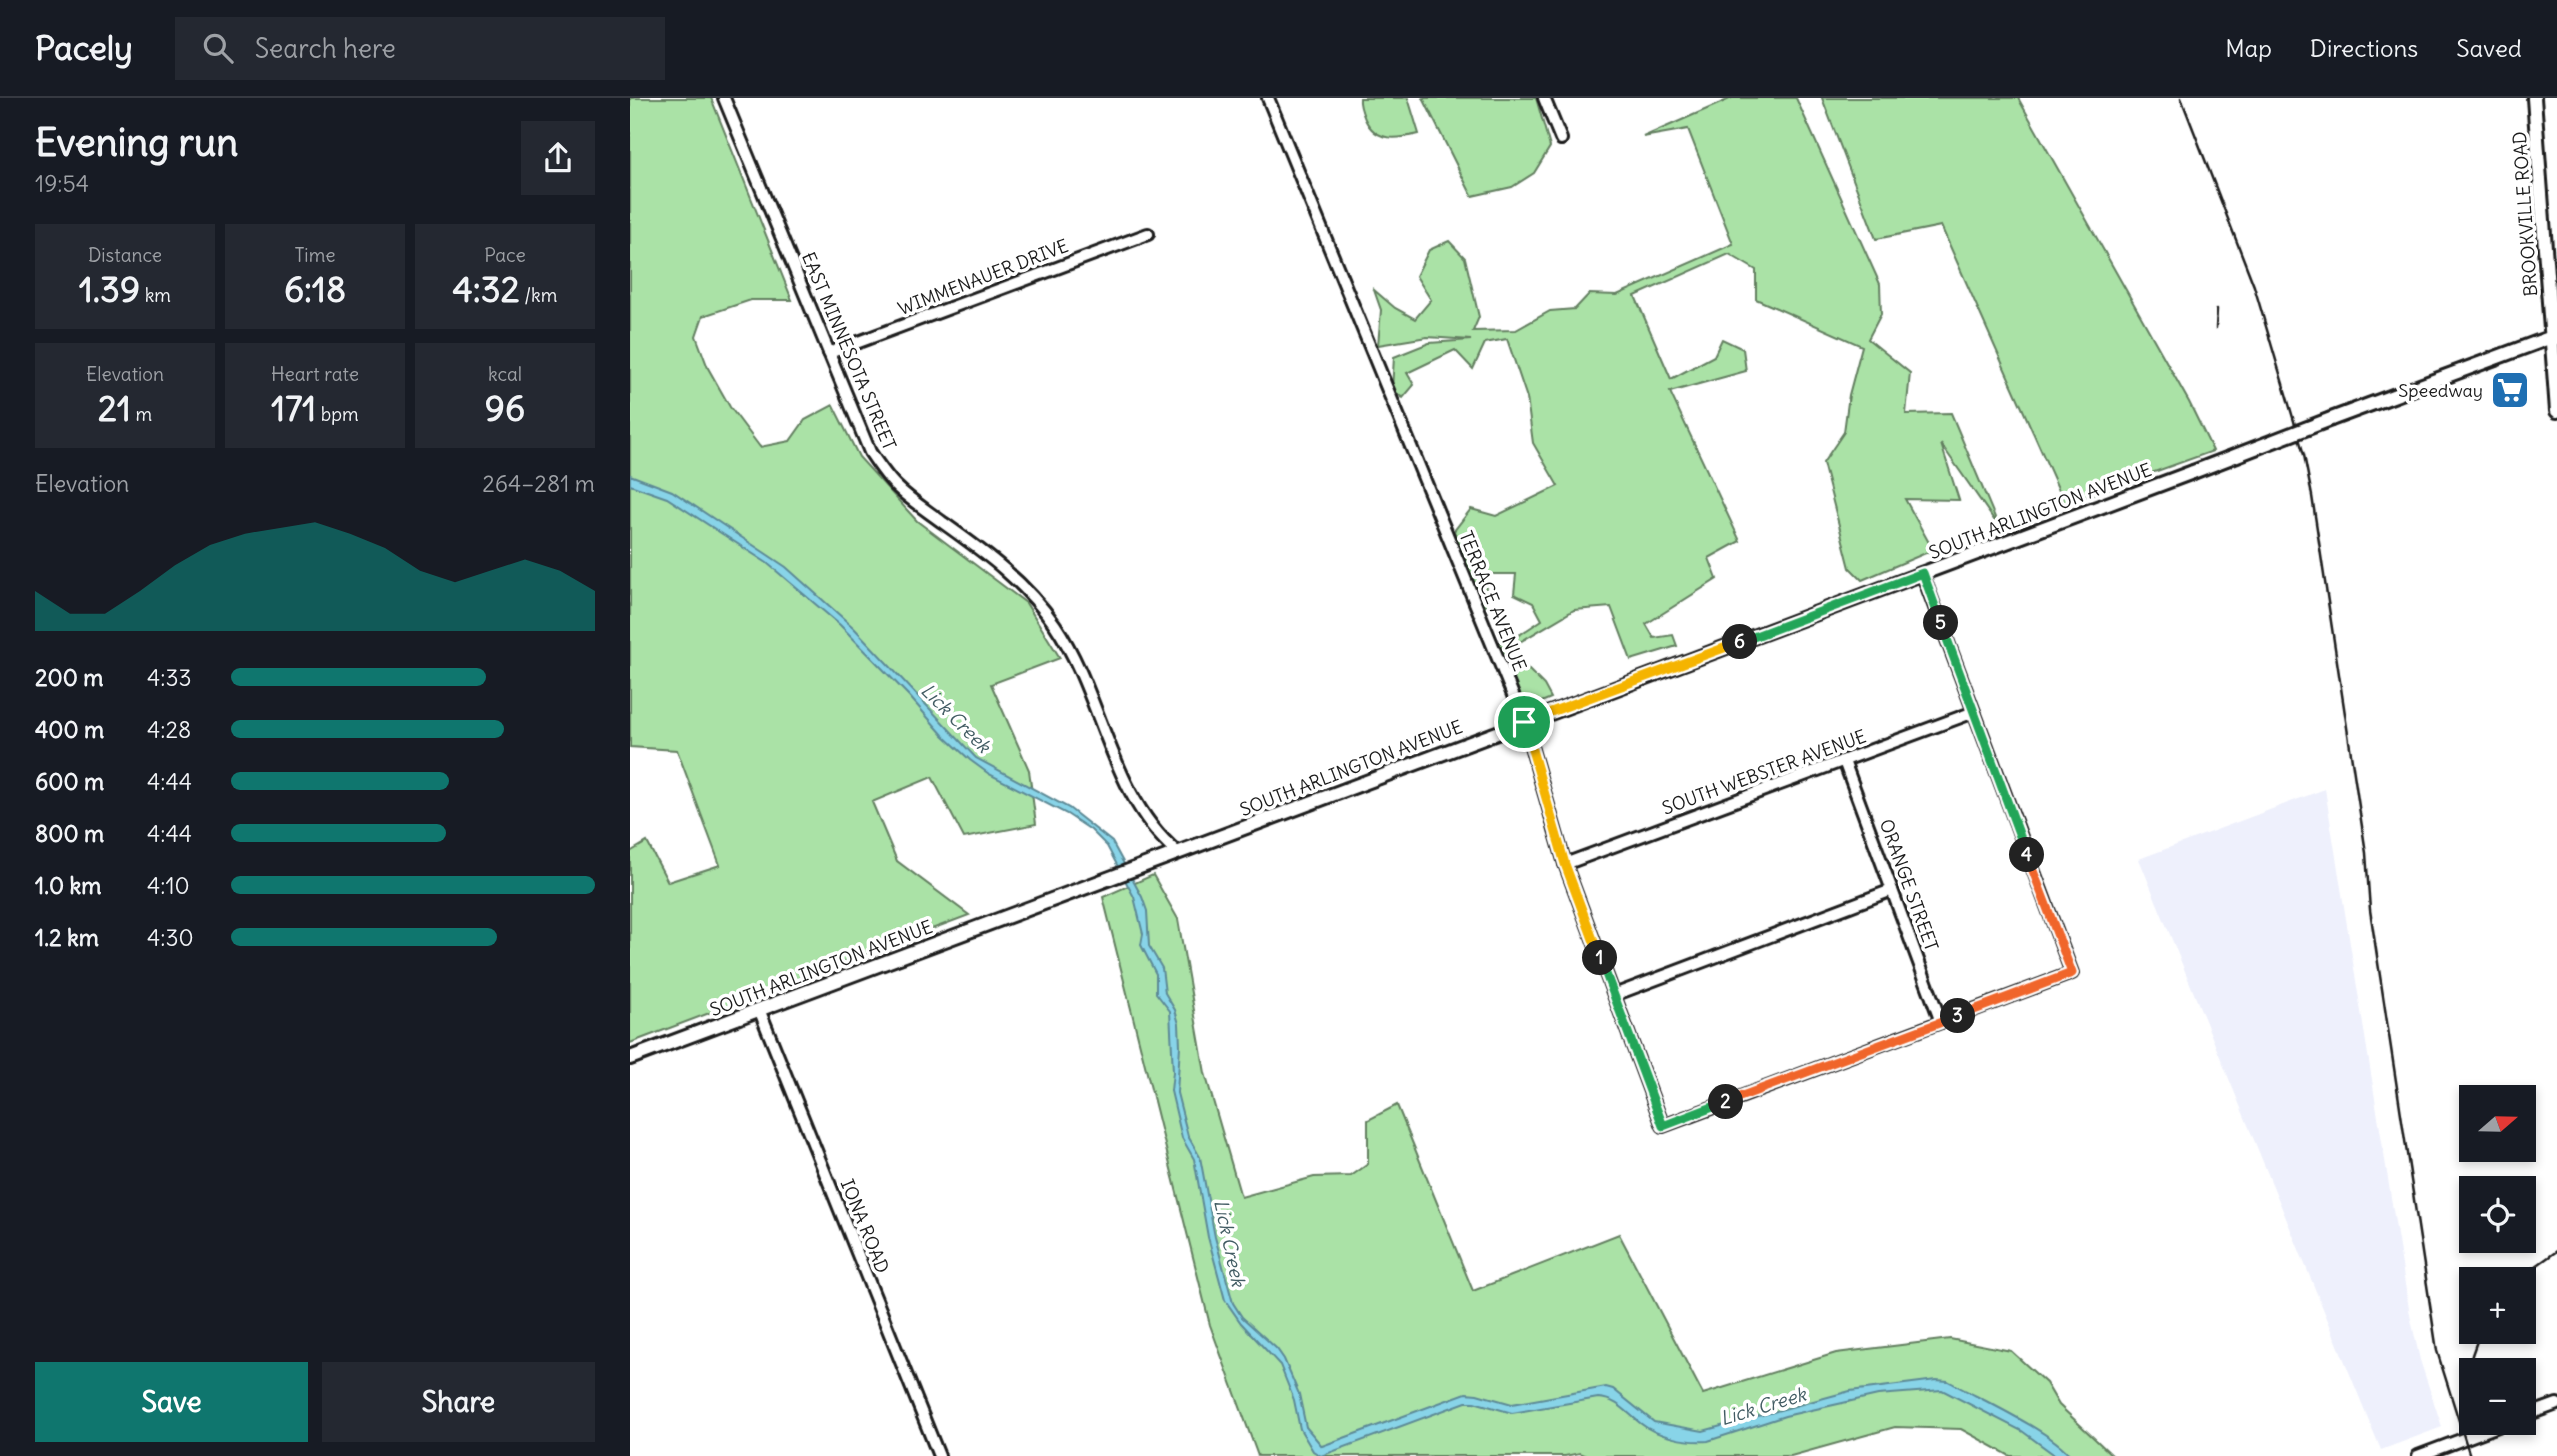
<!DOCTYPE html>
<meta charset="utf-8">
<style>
:root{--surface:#171b24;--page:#242831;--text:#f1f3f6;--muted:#9ea1a6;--line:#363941;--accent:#0f766e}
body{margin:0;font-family:Delius,sans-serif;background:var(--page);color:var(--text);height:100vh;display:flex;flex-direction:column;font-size:26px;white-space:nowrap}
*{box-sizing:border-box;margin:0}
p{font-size:23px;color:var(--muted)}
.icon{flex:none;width:38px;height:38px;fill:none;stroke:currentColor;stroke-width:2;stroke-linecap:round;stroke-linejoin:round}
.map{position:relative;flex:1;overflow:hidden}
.side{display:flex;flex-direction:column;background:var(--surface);width:630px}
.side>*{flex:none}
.needle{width:46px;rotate:70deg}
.buttons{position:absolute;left:1829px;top:987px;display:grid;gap:14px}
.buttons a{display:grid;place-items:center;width:77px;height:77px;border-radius:0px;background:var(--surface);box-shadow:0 4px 10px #0003;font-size:35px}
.pin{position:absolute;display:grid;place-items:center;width:60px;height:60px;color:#fff;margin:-30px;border:4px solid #fff;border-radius:50%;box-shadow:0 2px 7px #0007}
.km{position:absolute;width:35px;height:35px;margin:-18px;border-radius:50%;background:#222;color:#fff;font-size:19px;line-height:35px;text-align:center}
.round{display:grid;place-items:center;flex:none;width:74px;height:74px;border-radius:0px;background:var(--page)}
.summary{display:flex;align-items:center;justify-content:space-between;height:119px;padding:0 35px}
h1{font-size:38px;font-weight:800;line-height:52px}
.figures{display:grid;grid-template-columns:repeat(3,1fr);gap:10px;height:119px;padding:7px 35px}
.figures div{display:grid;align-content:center;border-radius:0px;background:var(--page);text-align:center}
.figures b{font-size:35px;font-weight:800}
.figures small{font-size:19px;font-weight:400}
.figures p{font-size:19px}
.chart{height:196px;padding:14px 35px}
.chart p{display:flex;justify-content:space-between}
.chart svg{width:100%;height:126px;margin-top:7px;fill:var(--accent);opacity:.7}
.cta{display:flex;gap:14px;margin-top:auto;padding:14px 35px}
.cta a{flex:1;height:80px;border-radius:0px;background:var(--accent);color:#fff;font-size:28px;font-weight:800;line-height:80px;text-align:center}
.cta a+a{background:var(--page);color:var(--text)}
ul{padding:0 35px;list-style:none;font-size:23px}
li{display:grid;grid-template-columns:112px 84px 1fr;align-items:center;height:52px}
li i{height:18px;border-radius:9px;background:var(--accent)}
header{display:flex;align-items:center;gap:42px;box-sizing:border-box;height:98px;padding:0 35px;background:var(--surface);border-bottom:2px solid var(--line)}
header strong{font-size:33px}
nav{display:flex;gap:38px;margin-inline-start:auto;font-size:24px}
.search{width:490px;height:63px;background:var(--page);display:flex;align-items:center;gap:18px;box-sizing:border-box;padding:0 24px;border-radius:0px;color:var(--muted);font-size:26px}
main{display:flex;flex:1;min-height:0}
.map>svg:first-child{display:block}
.built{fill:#eef0fc}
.green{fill:#aae2a6;stroke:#637f61;stroke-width:2}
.water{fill:#88d4e8;stroke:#5d8a96;stroke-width:2}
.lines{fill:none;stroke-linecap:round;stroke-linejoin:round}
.minor-casing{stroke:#1c1c1c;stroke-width:16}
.major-casing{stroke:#1c1c1c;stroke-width:18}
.minor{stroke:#fff;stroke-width:10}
.major{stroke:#fff;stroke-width:12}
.rail{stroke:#1c1c1c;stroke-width:2.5}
.major-bridge-casing{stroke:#1c1c1c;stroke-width:18;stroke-linecap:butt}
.major-bridge{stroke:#fff;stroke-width:12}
.split-1-casing{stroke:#fff;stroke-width:14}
.split-2-casing{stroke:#fff;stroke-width:14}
.split-3-casing{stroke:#fff;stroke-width:14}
.split-4-casing{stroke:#fff;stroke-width:14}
.split-5-casing{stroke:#fff;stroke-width:14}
.split-6-casing{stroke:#fff;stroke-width:14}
.split-7-casing{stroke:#fff;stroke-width:14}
.split-1{stroke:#f5b400;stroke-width:9}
.split-2{stroke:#22a559;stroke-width:9}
.split-3{stroke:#f0652b;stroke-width:9}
.split-4{stroke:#f0652b;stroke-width:9}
.split-5{stroke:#22a559;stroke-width:9}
.split-6{stroke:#22a559;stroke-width:9}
.split-7{stroke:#f5b400;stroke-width:9}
.labels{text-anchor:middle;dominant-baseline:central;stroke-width:7;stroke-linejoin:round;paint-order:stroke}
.street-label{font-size:18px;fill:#1c1c1c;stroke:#fff}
.poi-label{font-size:18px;fill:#1c1c1c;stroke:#fff;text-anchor:end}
.water-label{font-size:19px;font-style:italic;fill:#425c63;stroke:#fff}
</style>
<header>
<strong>Pacely</strong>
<div class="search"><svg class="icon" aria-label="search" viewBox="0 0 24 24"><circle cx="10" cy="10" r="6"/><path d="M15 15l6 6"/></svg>Search here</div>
<nav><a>Map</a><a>Directions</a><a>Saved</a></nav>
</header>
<main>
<section class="side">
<div class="summary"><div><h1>Evening run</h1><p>19:54</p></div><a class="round"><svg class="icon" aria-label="share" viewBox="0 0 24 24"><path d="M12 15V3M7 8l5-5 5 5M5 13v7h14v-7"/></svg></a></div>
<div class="figures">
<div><p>Distance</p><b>1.39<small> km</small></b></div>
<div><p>Time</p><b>6:18</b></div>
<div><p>Pace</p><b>4:32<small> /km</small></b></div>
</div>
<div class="figures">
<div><p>Elevation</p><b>21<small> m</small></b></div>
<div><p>Heart rate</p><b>171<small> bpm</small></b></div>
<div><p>kcal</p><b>96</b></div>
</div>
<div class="chart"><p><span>Elevation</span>264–281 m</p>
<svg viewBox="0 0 160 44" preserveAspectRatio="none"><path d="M0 44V30L10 38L20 38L30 30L40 21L50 14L60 10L70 8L80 6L90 10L100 15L110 23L120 27L130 23L140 19L150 23L160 30V44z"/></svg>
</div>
<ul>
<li><b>200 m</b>4:33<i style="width:70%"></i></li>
<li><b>400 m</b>4:28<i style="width:75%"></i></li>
<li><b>600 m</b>4:44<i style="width:60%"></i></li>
<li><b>800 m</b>4:44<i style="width:59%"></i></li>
<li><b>1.0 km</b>4:10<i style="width:100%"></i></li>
<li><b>1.2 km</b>4:30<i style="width:73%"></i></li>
</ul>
<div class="cta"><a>Save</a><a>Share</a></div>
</section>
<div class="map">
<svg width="1927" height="1358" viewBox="0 0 1927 1358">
<rect width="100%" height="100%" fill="#fff"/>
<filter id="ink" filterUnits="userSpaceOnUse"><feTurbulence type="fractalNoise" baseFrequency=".0143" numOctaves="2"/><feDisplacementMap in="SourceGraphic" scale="14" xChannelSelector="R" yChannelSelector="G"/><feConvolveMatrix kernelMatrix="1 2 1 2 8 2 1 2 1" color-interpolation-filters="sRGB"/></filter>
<g filter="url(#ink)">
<path class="built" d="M1695,691l85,526 10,45 22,67 -61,23 -242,-591z"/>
<g class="green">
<path d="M0,0h81l81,202h-41l-48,16 -7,20 12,32 22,39 30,40 30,-6 15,-21 28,-15 26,52 58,64 109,82 34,55 -69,26 38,86 7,54 -72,14 -32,-61 -60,25 25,59 72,54 -339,128v-191l17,-10 21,40 52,-17 -43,-115 -47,-3z"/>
<path d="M730,0h48l11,36c-21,5 -43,9 -54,-15 -3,-7 -6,-14 -5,-21z"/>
<path d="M793,0h113l14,49 -16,26 -22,14 -40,9z"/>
<path d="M1102,0h64l84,186 1,30 -13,25 42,34 -4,41 45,-1 48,114 -58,-83 18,56 -54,-1 28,51 -71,30 -12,-12 -27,-105 21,-31 5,-37 13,-49 -106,-47v-29l-27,-16 -94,42 36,83 43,-23 8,-17 21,10 3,22 -76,21 70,149 -31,17 8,21 -71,45 8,14 19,-3 4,11 -46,14 -20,-53 -37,3 -66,39 36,36 7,13 -26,11 -28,-67 10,1 35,-23 -9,-17 -19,-9 2,-20h-33l6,30 -6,2 -29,-75 17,-22 25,7 62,-30 -25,-43 -6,-45 -20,-59 -22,4 -12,26 -18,-19 -48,23 7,12 -11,13 -11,-8 2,-33 35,-14 42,-3 -44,-3 -49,8 3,-35 -7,-20 21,18 20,11 16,-19 -15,-24 13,-26 20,-9 16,17 14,59 -6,14 43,-1 34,-19 25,-2 14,-15 28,1 116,-51 -45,-115 -45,8z"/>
<path d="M1192,0h196l171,304 24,49 -148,53 -124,-278 -65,13z"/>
<path d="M523,777l25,44 27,154 36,124 73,-20 37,-1 17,-12v-44l29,-15 76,186 146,-57 84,160 133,-41 114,-14 61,12 35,32 13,22 54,51h-103l-49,-27 -66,-2 -104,29h-204l-7,-3 -15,3h-307l-48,-131 -107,-428z"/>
</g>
<path class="water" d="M0,377l42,16 114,76 68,61 122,130 93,50 43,34 30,55 5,14 2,35 13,22 3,25 10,17 4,14 1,22 -3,47 11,43 12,21 15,80 18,66 9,14 35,32 7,10 15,35 7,33 16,19 144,-53 11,1 35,10 94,-17 7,2 41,33 49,9 147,-40 86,-11 12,1c32,18 101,49 123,75h-15l-34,-25 -80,-41 -64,5 -93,21 -77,25c-21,2 -52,-5 -68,-18 -14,-11 -23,-24 -42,-25l-86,15 -38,-11h-8l-145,54 -8,-5 -13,-22 -6,-29 -14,-35 -39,-42 -16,-23 -17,-63 -14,-78 -12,-21 -11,-47 2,-19 -3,-61 -14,-18v-19l-15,-29 2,-11 -9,-37 -27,-51 -16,-16 -24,-16 -78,-40 -19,-14 -27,-25 -34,-39 -69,-71 -73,-62 -100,-65 -37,-13z"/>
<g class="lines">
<defs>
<g id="minor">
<path d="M94,0l146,354c8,12 16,24 26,34 14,14 30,24 46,36 42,30 83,59 113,103 48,71 55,170 122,227"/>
<path d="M638,0l256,624 41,142 98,262 409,-153 -150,-400"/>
<path d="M914,0l17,41"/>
<path d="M199,255l319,-119"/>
<path d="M1214,663l97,261"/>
<path d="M935,766l409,-152"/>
<path d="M984,897l278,-105"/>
<path d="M129,911l180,447"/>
<path d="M1894,1318l33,-12"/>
<path d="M1788,1358l88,-33"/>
</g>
<g id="major">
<path d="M1904,0l23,313"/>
<path d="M1701,321l226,-84"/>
<path d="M0,960l1563,-586"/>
</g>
</defs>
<use href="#minor" class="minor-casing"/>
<use href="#major" class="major-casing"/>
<use href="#minor" class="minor"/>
<use href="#major" class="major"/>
<g class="rail">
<path d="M1551,0l73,188 50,169 8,41 54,357 4,57 67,441 33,105"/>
<path d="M1586,230l1,-19"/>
<path d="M1888,1181l39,-28"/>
<path d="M1835,1322c-3,-31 3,-60 16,-88"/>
</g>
<defs>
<path id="major-bridge" d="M1563,374l138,-53"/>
</defs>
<use href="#major-bridge" class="major-bridge-casing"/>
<use href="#major-bridge" class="major-bridge"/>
</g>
</g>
<g class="lines" filter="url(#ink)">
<defs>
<path id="split-1" d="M894,624l41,142 35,94"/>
<path id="split-2" d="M970,860l63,168 63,-24"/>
<path id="split-3" d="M1096,1004l232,-86"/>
<path id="split-4" d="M1328,918l114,-43 -45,-118"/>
<path id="split-5" d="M1311,525l86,232"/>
<path id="split-6" d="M1110,544l183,-69 18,50"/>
<path id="split-7" d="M894,624l216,-80"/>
</defs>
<use href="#split-1" class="split-1-casing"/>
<use href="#split-2" class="split-2-casing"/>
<use href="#split-3" class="split-3-casing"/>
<use href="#split-4" class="split-4-casing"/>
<use href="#split-5" class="split-5-casing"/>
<use href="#split-6" class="split-6-casing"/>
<use href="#split-7" class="split-7-casing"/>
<use href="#split-1" class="split-1"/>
<use href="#split-2" class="split-2"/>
<use href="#split-3" class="split-3"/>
<use href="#split-4" class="split-4"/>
<use href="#split-5" class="split-5"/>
<use href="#split-6" class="split-6"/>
<use href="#split-7" class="split-7"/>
</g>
<defs>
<symbol id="supermarket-square" viewBox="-11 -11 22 22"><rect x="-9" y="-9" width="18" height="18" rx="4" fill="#1f6fb2" stroke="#fff"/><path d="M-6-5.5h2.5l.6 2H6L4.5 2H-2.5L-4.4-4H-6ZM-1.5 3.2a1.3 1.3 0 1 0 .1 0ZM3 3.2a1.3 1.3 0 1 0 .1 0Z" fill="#fff"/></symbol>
</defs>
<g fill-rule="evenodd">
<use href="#supermarket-square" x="1858" y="270" width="44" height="44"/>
</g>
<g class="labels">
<g class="street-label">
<text transform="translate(1895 116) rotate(-94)">BROOKVILLE ROAD</text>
<text transform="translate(353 179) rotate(-21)">WIMMENAUER DRIVE</text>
<text transform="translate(219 253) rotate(67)">EAST MINNESOTA STREET</text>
<text transform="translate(1410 413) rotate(-21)">SOUTH ARLINGTON AVENUE</text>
<text transform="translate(863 503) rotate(68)">TERRACE AVENUE</text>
<text transform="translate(721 670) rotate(-21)">SOUTH ARLINGTON AVENUE</text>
<text transform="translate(1134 674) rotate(-20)">SOUTH WEBSTER AVENUE</text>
<text transform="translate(1279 787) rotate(70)">ORANGE STREET</text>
<text transform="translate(191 870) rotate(-21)">SOUTH ARLINGTON AVENUE</text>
<text transform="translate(235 1128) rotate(68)">IONA ROAD</text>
</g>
<g class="poi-label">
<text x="1853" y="292">Speedway</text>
</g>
<g class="water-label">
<text transform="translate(326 620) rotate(45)">Lick Creek</text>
<text transform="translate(600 1145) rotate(78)">Lick Creek</text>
<text transform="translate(1133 1308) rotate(-17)">Lick Creek</text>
</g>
</g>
</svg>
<div class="buttons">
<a><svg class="needle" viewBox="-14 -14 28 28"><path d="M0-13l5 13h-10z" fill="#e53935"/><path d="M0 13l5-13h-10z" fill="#9ea1a6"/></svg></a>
<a><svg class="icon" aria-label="locate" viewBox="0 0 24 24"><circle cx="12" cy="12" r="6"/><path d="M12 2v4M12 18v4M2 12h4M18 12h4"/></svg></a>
<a>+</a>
<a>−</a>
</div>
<div class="pin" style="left:894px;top:624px;background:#1e9e55"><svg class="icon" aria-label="arrive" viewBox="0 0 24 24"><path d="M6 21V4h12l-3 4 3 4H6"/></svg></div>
<b class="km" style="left:970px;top:860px">1</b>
<b class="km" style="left:1096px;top:1004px">2</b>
<b class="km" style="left:1328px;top:918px">3</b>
<b class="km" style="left:1397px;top:757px">4</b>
<b class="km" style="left:1311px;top:525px">5</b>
<b class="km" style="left:1110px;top:544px">6</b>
</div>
</main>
